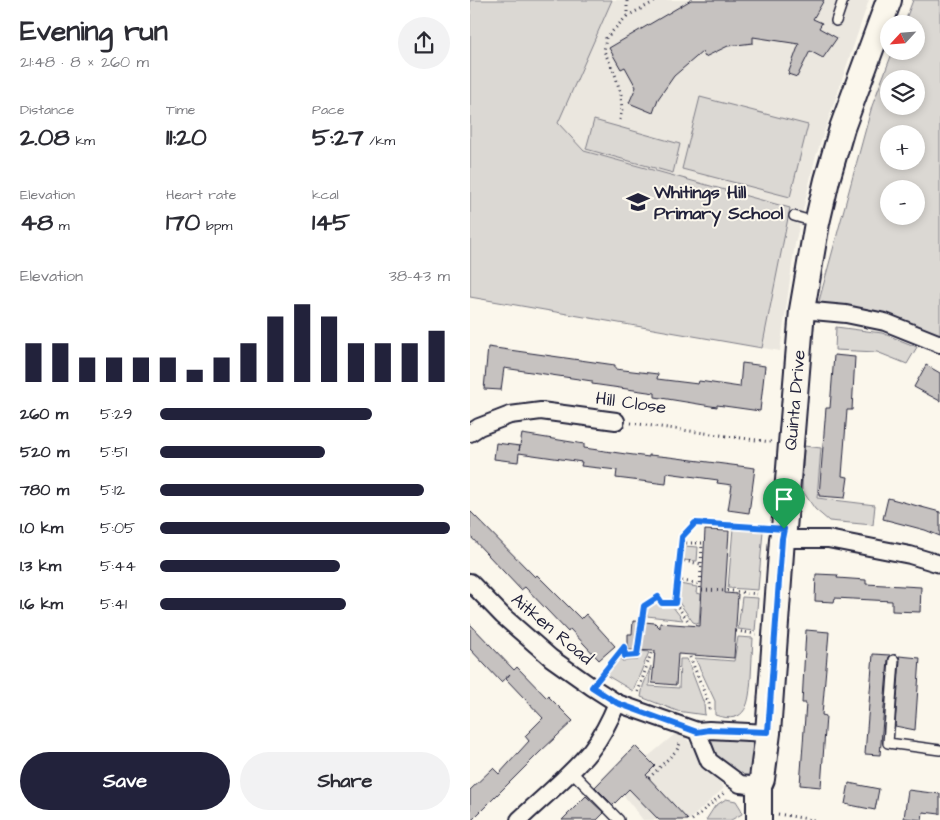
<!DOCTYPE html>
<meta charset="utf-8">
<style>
:root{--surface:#fff;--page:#f2f2f3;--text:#2b2b33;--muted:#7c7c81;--accent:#22223b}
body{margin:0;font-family:"Architects Daughter",sans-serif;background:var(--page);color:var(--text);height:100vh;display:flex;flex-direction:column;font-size:19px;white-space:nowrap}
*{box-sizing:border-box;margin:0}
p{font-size:16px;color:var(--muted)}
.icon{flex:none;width:28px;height:28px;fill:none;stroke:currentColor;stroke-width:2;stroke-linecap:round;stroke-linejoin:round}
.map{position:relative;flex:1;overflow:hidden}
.side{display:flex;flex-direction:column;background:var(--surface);width:470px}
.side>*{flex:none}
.needle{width:32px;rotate:244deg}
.buttons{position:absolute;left:410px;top:15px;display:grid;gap:10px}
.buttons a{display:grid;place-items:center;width:45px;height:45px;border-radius:50%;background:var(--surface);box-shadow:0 2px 8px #0003;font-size:25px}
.pin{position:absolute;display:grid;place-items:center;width:42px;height:42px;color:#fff;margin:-51px -21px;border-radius:50% 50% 50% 0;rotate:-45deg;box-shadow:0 0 5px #0007}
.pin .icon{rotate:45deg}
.round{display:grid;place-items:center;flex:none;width:52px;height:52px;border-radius:26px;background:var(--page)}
.summary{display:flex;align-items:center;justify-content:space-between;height:85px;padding:0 20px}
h1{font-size:28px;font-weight:800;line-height:38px}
.figures{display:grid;grid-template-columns:repeat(3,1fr);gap:8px;height:85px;padding:5px 20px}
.figures div{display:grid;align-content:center}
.figures b{font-size:25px;font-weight:800}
.figures small{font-size:14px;font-weight:400}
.figures p{font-size:14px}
.chart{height:140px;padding:10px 20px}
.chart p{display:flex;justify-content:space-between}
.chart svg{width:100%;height:90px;margin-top:5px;stroke:var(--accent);stroke-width:6}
.primary-button{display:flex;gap:10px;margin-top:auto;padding:10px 20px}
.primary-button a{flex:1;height:58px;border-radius:30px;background:var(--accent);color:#fff;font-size:20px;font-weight:800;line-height:58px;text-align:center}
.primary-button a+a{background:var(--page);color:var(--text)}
ul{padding:0 20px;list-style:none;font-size:16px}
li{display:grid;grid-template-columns:80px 60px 1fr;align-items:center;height:38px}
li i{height:12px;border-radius:6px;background:var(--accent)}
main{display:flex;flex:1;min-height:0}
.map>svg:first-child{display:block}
.built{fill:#ebe7df}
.green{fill:#dbd8d3;stroke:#7e7d87;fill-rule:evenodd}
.building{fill:#c6c2c0;stroke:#22223b}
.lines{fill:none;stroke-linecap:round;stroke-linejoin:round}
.lane-casing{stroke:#22223b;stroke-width:12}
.street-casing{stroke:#22223b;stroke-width:20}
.secondary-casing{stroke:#22223b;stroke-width:28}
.path{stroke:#22223b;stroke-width:3;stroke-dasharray:1 4;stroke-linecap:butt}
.lane{stroke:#fbf7ec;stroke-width:9}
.street{stroke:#fbf7ec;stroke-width:16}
.secondary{stroke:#fbf7ec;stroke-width:24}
.route-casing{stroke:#fff;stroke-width:10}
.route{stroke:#1a73e8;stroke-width:6}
.labels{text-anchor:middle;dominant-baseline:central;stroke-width:4;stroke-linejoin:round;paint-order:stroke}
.poi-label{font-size:18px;font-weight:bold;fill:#22223b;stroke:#fbf7ec;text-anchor:start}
.street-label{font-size:18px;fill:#22223b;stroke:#fbf7ec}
</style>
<main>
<section class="side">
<div class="summary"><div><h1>Evening run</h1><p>21:48 · 8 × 260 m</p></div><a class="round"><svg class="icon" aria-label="share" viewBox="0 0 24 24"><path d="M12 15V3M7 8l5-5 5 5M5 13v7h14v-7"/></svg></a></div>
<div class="figures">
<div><p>Distance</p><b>2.08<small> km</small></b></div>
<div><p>Time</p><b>11:20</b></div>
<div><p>Pace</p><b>5:27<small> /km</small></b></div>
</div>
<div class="figures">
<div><p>Elevation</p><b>48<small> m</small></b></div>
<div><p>Heart rate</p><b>170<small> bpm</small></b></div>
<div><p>kcal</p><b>145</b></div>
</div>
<div class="chart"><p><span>Elevation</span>38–43 m</p>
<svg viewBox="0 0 160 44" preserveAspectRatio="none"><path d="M5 44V25M15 44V25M25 44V32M35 44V32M45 44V32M55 44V32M65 44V38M75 44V32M85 44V25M95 44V12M105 44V6M115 44V12M125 44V25M135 44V25M145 44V25M155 44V19"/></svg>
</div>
<ul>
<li><b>260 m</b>5:29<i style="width:73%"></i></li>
<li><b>520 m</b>5:51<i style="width:57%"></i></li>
<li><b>780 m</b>5:12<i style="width:91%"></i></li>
<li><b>1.0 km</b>5:05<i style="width:100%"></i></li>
<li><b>1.3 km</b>5:44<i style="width:62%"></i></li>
<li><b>1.6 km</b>5:41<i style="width:64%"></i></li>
</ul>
<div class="primary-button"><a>Save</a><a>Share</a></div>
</section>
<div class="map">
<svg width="470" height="820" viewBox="0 0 470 820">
<rect width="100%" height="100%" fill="#fbf7ec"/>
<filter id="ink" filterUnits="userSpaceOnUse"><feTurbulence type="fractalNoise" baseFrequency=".02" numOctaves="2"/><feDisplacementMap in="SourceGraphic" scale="10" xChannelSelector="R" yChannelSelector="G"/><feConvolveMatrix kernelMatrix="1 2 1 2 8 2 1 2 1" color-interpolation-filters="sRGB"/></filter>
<g filter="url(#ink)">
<g class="built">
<path d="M0,0h399l-54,159 -20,85 -15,107 -310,-54z"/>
<path d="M210,730l44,58 -35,32h-46l-28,-36z"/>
</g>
<g class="green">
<path d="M0,0h142l-54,123 26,28 206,57 -28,140 -292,-51z"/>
<path d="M443,0h27v344l-124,-32 56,-206 21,-55h23v-27h-12zM419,79h27v27h-27zM419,134h27v27h-27zM419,189h27v27h-27z"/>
<path d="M230,97l108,28 -18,72 -108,-28z"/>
<path d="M124,120l86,24 -7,29 -87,-24z"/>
<path d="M366,327l46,6 35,14 -10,17 -30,-12 -42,-2z"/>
<path d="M334,446l17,2 -4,50 58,7 -2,20 -44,-4 -14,-12 -13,-19z"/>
<path d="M263,528l30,3 -5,59 -30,-2z"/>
<path d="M213,546l15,1 -1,14 -15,-1z"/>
<path d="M209,584l18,3 -1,6 5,1 -2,30 -6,-2 -15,-21z"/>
<path d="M272,597l16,1 -3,33 -17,-2z"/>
<path d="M187,601l3,5 13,1 10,13 -36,-4 -1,-9z"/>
<path d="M268,637l15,1c-1,13 -1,26 -2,39 -2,25 -3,49 -36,38v-14l-20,-43 39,3z"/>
<path d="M170,651l9,1 -16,39 -27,-16 15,-19 1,5 16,-1z"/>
<path d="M210,659h7l17,45 1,11 -28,-4 -36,-14 2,-11 8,-20 -2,20 30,2z"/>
<path d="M227,731l67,1 -5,54 -50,-25z"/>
<path d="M256,799l10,2 5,8 1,5 -11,6h-25l9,-14z"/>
</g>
<g class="building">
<path d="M221,0h133l-11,19 9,4 -3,5 18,10 -14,20 -13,-7 -13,26 -9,-3 11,-30 -46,-7v6l-25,3 -23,11 -3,-5 -28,24 -16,23 -5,14 -24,-10 7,-16 -11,-20 -4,2 -12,-21z"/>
<path d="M18,347l127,18v4l43,5 -1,5 41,5 1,-3 41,6 2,-24 23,3 -5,45 -43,-6v2l-62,-10v-4l-63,-9v-3l-88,-13 -3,22 -17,-1z"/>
<path d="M364,355l21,2 -3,53h-5l-5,66 6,1 -3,21 -26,-2 7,-88h4z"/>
<path d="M456,365l14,8v28l-26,-14z"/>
<path d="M52,434l62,10v4l42,6 23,3v-2l20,2 86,11 -6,45 -21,-3 4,-25 -15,-2 1,-3 -51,-7 -1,11 -50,-6 1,-8 -36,-4 1,-4 -63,-9 -1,9 -24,-3 2,-16 24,3 -1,5z"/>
<path d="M418,498l52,14v24l-15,-6 -42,-11z"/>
<path d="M0,511l65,66 2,-2 44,44 5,-5 29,32 -16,14 -29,-31 -2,3 -43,-45 -4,3 -51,-54z"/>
<path d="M235,530l24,1 -4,62 13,1 -4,64 -56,-4 -2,31 -24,-2 3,-32 -27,-1v-16h4l1,-13 22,2 5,5v-5l40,3z"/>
<path d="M346,574l22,1 -1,3 29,2v4l55,3 -1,25 -28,-1v-10l-57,-3 -1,4 -19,-1z"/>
<path d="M0,624l44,46 3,-3 30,31 1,-2 25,25 -33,31 -68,68h-2v-30l23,-22 6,6 30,-33 -4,-5 18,-18 -37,-39 4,-5 -9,8 -31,-33z"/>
<path d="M336,630l23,2 -7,83 4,1 -5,71 -21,-2 6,-82h-4z"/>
<path d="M403,654l17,1 -2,5 -8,95 -15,-1z"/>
<path d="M429,656l21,2 -5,72 -20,-4 5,-66z"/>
<path d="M165,746l20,20 -9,9 42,45h-29l-30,-31 -16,16 -18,-18z"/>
<path d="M379,783l30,6 -4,21 -30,-6z"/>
<path d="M438,790l32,4v20l-17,-2 -1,8 -18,-2z"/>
<path d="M116,796l18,17 -7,7h-35z"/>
</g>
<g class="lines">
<defs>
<g id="lane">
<path d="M366,21l7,-21"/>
<path d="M324,216l21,6"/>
<path d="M424,660l-6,83 52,7"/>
<path d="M101,771l48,49"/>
</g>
<g id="street">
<path d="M332,310l44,4 39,8 55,22"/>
<path d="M0,433l9,-6 31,-12 31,-4 75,10"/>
<path d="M312,539h46l82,16 30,9"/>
<path d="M0,582l33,34 48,42 41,29 25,16 80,28 12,-1 59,3"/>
<path d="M227,731l12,30 31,23 19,2"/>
<path d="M49,820c24,-23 51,-44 72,-70 11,-14 19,-30 26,-47"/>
</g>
<path id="secondary" d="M289,820v-34l3,-7 6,-46 14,-194 2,-10 18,-219 15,-87 10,-43 15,-52 47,-128"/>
</defs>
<use href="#lane" class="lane-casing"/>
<use href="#street" class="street-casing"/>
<use href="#secondary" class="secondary-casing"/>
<g class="path">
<path d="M157,16l31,-16"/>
<path d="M150,120l2,-11 -1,-14 -6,-21 -11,-23 2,-13 21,-22v-16"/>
<path d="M161,423l140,19"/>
<path d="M211,543h21l-2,47 32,1 25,3"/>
<path d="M209,560l22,4"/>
<path d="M207,580l23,4"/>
<path d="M205,603l14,19"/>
<path d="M266,631l20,3"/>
<path d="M220,657l19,47v9"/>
<path d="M132,675l22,-28 1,8h12l7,-49 14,-9 4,6h13l7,-66 13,-14 70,5"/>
<path d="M168,692l13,-39"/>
<path d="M179,778l28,-28 4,-9"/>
<path d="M308,814l36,6"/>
<path d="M222,820l32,-27"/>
</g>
<use href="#lane" class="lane"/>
<use href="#street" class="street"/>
<use href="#secondary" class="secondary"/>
</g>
</g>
<g class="lines" filter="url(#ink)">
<defs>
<path id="route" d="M225,523l89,6 -2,10 -14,193 -59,-2 -12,2 -80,-29 -25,-16 32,-40 1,9 12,-1 7,-49 14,-9 4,6h13l7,-66z"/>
</defs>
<use href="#route" class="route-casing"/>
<use href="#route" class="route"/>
</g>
<defs>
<symbol id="school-bare" viewBox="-9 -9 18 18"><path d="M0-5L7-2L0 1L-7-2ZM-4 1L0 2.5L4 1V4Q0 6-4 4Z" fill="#22223b" stroke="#fbf7ec" stroke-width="2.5" paint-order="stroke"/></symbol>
</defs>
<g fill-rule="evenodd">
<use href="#school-bare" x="152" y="186" width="32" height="32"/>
</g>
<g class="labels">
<g class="poi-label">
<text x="184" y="192">Whitings Hill<tspan x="184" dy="21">Primary School</tspan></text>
</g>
<g class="street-label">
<text transform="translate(325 400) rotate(-85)">Quinta Drive</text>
<text transform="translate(161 403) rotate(8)">Hill Close</text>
<text transform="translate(82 629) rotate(40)">Aitken Road</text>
</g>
</g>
</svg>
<div class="buttons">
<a><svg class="needle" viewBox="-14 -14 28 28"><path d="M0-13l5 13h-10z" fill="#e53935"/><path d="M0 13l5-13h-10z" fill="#7c7c81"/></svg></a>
<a><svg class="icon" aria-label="layers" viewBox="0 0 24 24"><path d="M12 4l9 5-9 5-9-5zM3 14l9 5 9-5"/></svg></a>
<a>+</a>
<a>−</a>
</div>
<div class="pin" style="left:314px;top:529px;background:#1e9e55"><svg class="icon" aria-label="arrive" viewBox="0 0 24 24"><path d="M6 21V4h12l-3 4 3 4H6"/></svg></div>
</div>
</main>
